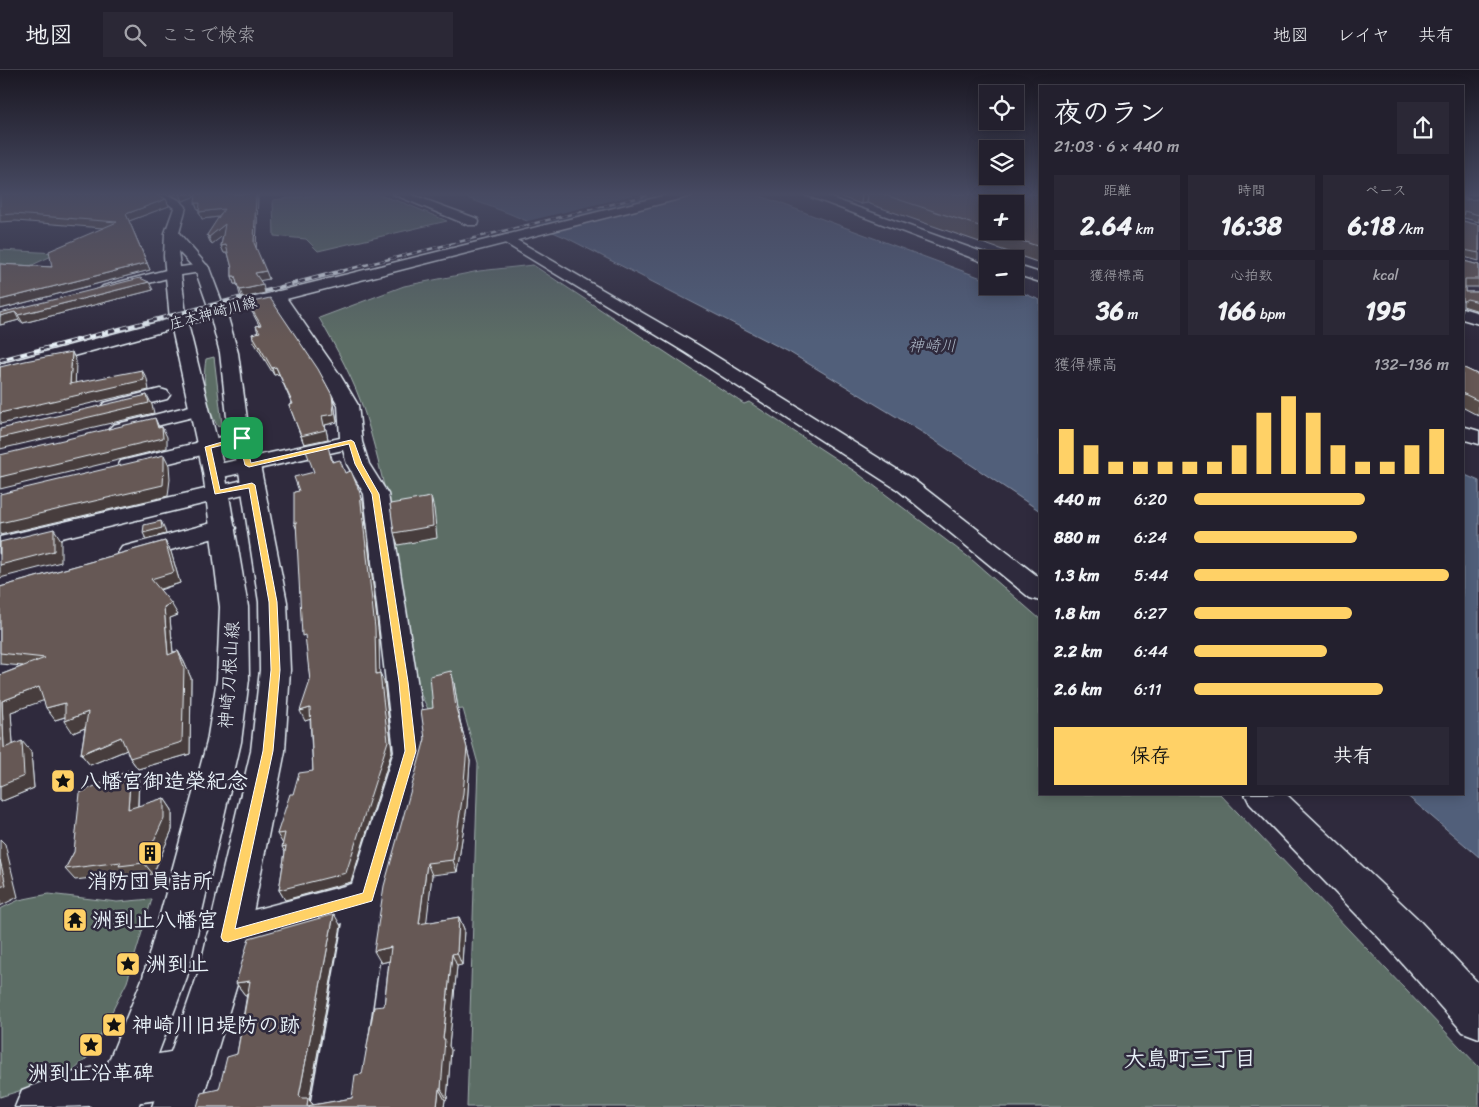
<!DOCTYPE html>
<html lang="ja">
<meta charset="utf-8">
<style>
:root{--surface:#23202e;--page:#2b2836;--text:#f1f3f6;--muted:#a3a3aa;--line:#403e4a;--accent:#ffd166}
body{margin:0;font-family:Sriracha,"Klee One",sans-serif;background:var(--page);color:var(--text);height:100vh;display:flex;flex-direction:column;font-size:19px;white-space:nowrap}
*{box-sizing:border-box;margin:0}
p{font-size:16px;color:var(--muted)}
.icon{flex:none;width:28px;height:28px;fill:none;stroke:currentColor;stroke-width:2;stroke-linecap:round;stroke-linejoin:round}
.map{position:relative;flex:1;overflow:hidden}
.side{position:absolute;left:1039px;top:15px;width:425px;height:710px;display:flex;flex-direction:column;background:var(--surface);border-radius:0px;box-shadow:0 2px 12px #0003,0 0 0 1px var(--line)}
.side>*{flex:none}
.fabs{position:absolute;left:979px;top:15px;display:grid;gap:10px}
.fabs a{display:grid;place-items:center;width:45px;height:45px;border-radius:0px;background:var(--surface);box-shadow:0 2px 12px #0003,0 0 0 1px var(--line);font-size:25px}
.pin{position:absolute;display:grid;place-items:center;width:42px;height:42px;color:#fff;margin:-21px;border-radius:10px;box-shadow:0 2px 8px #0006}
.round{display:grid;place-items:center;flex:none;width:52px;height:52px;border-radius:0px;background:var(--page)}
.headline{display:flex;align-items:center;justify-content:space-between;height:85px;padding:0 15px}
h1{font-size:28px;font-weight:700;line-height:38px}
.stats{display:grid;grid-template-columns:repeat(3,1fr);gap:8px;height:85px;padding:5px 15px}
.stats div{display:grid;align-content:center;border-radius:0px;background:var(--page);text-align:center}
.stats b{font-size:25px;font-weight:700}
.stats small{font-size:14px;font-weight:400}
.stats p{font-size:14px}
.chart{height:140px;padding:10px 15px}
.chart p{display:flex;justify-content:space-between}
.chart svg{width:100%;height:90px;margin-top:5px;stroke:var(--accent);stroke-width:6}
.primary-button{display:flex;gap:10px;margin-top:auto;padding:10px 15px}
.primary-button a{flex:1;height:58px;border-radius:0px;background:var(--accent);color:#111;font-size:20px;font-weight:700;line-height:58px;text-align:center}
.primary-button a+a{background:var(--page);color:var(--text)}
ul{padding:0 15px;list-style:none;font-size:16px}
li{display:grid;grid-template-columns:80px 60px 1fr;align-items:center;height:38px}
li i{height:12px;border-radius:6px;background:var(--accent)}
header{display:flex;align-items:center;gap:30px;box-sizing:border-box;height:70px;padding:0 25px;background:var(--surface);border-bottom:1px solid var(--line)}
header strong{font-size:24px}
nav{display:flex;gap:28px;margin-inline-start:auto;font-size:18px}
.search{width:350px;height:45px;background:var(--page);display:flex;align-items:center;gap:12px;box-sizing:border-box;padding:0 18px;border-radius:0px;color:var(--muted);font-size:19px}
.map>svg:first-child{display:block}
.green{fill:#5b6d65;stroke:#a2afae}
.water{fill:#515f7a;stroke:#8d99ac}
.pier{fill:#2f2a3d}
.lines{fill:none;stroke-linecap:round;stroke-linejoin:round}
.street-casing{stroke:#e8f1f8;stroke-width:3}
.secondary-casing{stroke:#e8f1f8;stroke-width:3}
.street{fill:#2f2a3d;fill-rule:evenodd}
.secondary{fill:#2f2a3d;fill-rule:evenodd}
.rail-far1-casing{stroke:#e8f1f8;stroke-width:2.5}
.rail-casing{stroke:#e8f1f8;stroke-width:4}
.rail-far1{stroke:#2f2a3d;stroke-width:2;stroke-dasharray:5.5;stroke-linecap:butt}
.rail{stroke:#2f2a3d;stroke-width:2.5;stroke-dasharray:7;stroke-linecap:butt}
.wall{fill:#584d49;stroke:#e8f1f8;fill-rule:evenodd}
.shaded-wall{fill:#473e3c;stroke:#e8f1f8}
.building{fill:#665955;stroke:#e8f1f8}
.route{fill:#ffd166;stroke:#fff;fill-rule:evenodd}
.labels{text-anchor:middle;dominant-baseline:central;stroke-width:5;stroke-linejoin:round;paint-order:stroke}
.far-street-label{font-size:15px;fill:#e8f1f8;stroke:#2f2a3d}
.far-water-label{font-size:16px;font-style:italic;fill:#acb7c6;stroke:#2f2a3d}
.street-label{font-size:18px;fill:#e8f1f8;stroke:#2f2a3d}
.near-poi-label{font-size:21px;font-weight:bold;fill:#e8f1f8;stroke:#2f2a3d;text-anchor:start}
.near-neighbourhood-label{font-size:22px;font-weight:bold;fill:#e8f1f8;stroke:#2f2a3d}
</style>
<header>
<strong>地図</strong>
<div class="search"><svg class="icon" aria-label="search" viewBox="0 0 24 24"><circle cx="10" cy="10" r="6"/><path d="M15 15l6 6"/></svg>ここで検索</div>
<nav><a>地図</a><a>レイヤ</a><a>共有</a></nav>
</header>
<div class="map">
<svg width="1479" height="1037" viewBox="0 0 1479 1037">
<rect width="100%" height="100%" fill="#2f2a3d"/>
<filter id="ink" filterUnits="userSpaceOnUse"><feTurbulence type="fractalNoise" baseFrequency=".02" numOctaves="2"/><feDisplacementMap in="SourceGraphic" scale="10" xChannelSelector="R" yChannelSelector="G"/><feConvolveMatrix kernelMatrix="1 2 1 2 8 2 1 2 1" color-interpolation-filters="sRGB"/></filter>
<g filter="url(#ink)">
<g class="green">
<path d="M324,124h52l28,9 43,18 -129,30 -12,-12 -32,-3 -1,-36z"/>
<path d="M0,180l58,3 -30,14h-28z"/>
<path d="M533,195l211,139 5,-2 107,70 115,87 69,60v175h180l259,273v40h-1012l11,-343 -15,-55 -33,4 -11,-22c-15,-93 -26,-187 -54,-277 -10,-32 -29,-67 -46,-96l85,-32 75,-15z"/>
<path d="M214,287l8,67 -4,3c-12,-20 -16,-45 -12,-68z"/>
<path d="M49,824l68,8 35,-3 -25,83 -37,73 -21,20 -69,22v-188l19,-9z"/>
</g>
<g class="water">
<path d="M456,124h299l232,86 1,6h17l35,14v211l-115,-77 -136,-82 -222,-114 -59,-25z"/>
<path d="M1463,404l16,7v376l-74,-63h57z"/>
</g>
<path class="pier" d="M639,124h19l-126,32 -8,-4z"/>
<g class="lines">
<defs>
<g id="street">
<path d="M393,124h17l68,25 1,3 -1,3h-10z"/>
<path d="M1463,124h16v8l-15,-6z"/>
<path d="M1479,147v8l-17,1v-8z"/>
<path d="M508,165l190,110 216,135 126,98v23l-10,-3 -132,-108 -212,-137 -183,-111 -2,-3 2,-3z"/>
<path d="M202,194l5,1 2,3 -2,3 -32,5 -67,18 -5,-2 -3,-3 3,-3 71,-18z"/>
<path d="M277,221l6,2 57,82 18,30 4,37 7,22 19,30 40,257 -40,147 -30,209h-48l33,-184 -116,34 -15,-6 -6,-14 6,-14 15,-6 125,-33 42,-133 -30,-257 -17,-30 -4,-14 -129,29 -8,-2 -3,-5 3,-5 8,-2 126,-27 -2,-33 -16,-29 -53,-80 2,-3z"/>
<path d="M1462,238l17,5v11l-17,-5z"/>
<path d="M160,319l7,2 3,4 -3,4 -56,14 -7,-2 -3,-4 3,-4z"/>
<path d="M198,334l7,2 3,4 -3,4 -85,21 -7,-2 -4,-4 4,-4z"/>
<path d="M242,362l8,1 3,5 -3,5 -121,30 -8,-2 -3,-5 3,-5z"/>
<path d="M252,408l8,2 4,5 -4,5 -260,63v-16z"/>
<path d="M223,450l9,3 4,5 -4,5 -101,28 -9,-2 -4,-6 4,-6z"/>
<path d="M1245,724h41l130,123 63,67v54l-16,-6 -77,-87 -136,-141z"/>
<path d="M187,979l17,7 7,17 -7,17c-59,17 -127,17 -189,17l7,-17c52,-22 110,-31 165,-41z"/>
</g>
<g id="secondary">
<path d="M147,124c15,0 29,0 39,13l-7,26 30,35 14,37 448,-111h21l-1,2 -464,118 11,39 10,73 12,39 27,137 3,68 -5,81 -43,217 -42,139h-48l48,-139 51,-217 9,-81 -1,-68 -21,-137 -10,-39 -8,-73 -9,-35 -23,6 37,148 23,135 1,72 -8,63 -54,235 -49,130h-48l53,-130 64,-235 10,-63 3,-72 -17,-135 -31,-143 -172,47v-12l170,-45 -6,-63 1,-23 9,-25 -5,-4zM178,181l17,18 14,40 -23,5z"/>
<path d="M803,124h17l173,62 2,3h-7v4l-5,-1z"/>
<path d="M1015,195l25,8v9l-25,-8z"/>
<path d="M1462,356l17,5v13l-17,-5z"/>
</g>
</defs>
<use href="#street" class="street-casing"/>
<use href="#secondary" class="secondary-casing"/>
<use href="#street" class="street"/>
<use href="#secondary" class="secondary"/>
<defs>
<path id="rail-far1" d="M337,202l316,-78"/>
<path id="rail" d="M0,290l342,-89"/>
</defs>
<use href="#rail-far1" class="rail-far1-casing"/>
<use href="#rail" class="rail-casing"/>
<use href="#rail-far1" class="rail-far1"/>
<use href="#rail" class="rail"/>
</g>
<g class="wall">
<path d="M0,124l169,12 -40,15 21,49 -150,39v-45l52,3 51,-39 -87,-7 -16,1z"/>
<path d="M170,124h88l-2,55 13,30 -9,1 5,13 -22,5 -3,-3 -3,-11h-3l-2,-8v-8l-4,-15h-4l-3,-7 2,-11 -11,9 -2,-2 -3,-7 12,-18 -17,2 -3,-7v-2h-1l-3,-14 -12,5z"/>
<path d="M832,124h208v69l-173,-60 -6,1zM988,134l27,27h-27z"/>
<path d="M1462,124h17l-15,2v4l15,-1v23l-15,-4 -1,3 16,5v35l-15,-4v4l15,4v22h-14v5h14v19l-16,-5z"/>
<path d="M153,220l-130,33 -4,-3 -19,5v-12z"/>
<path d="M248,233l86,100 3,19 -12,3 3,14 -24,5 -15,-39 3,-1 -13,-30 -5,1 -20,-33 -2,-8 6,-1 -2,-7 3,-1 -8,-15z"/>
<path d="M1462,297l17,8v41l-17,-9z"/>
<path d="M331,385l2,7 12,11 15,20 3,8 16,136v36h1l4,9 8,69 -41,131 -66,18 -6,-10 6,-38 -2,-8 -6,-10 16,-40 20,-23 -3,-52 -5,2 5,-40 -13,-151 -3,-7 5,-32z"/>
<path d="M165,471l6,11 9,31 -20,7 18,25 -8,3 3,34 5,-1 6,11 7,16 -1,76 -52,15 -8,-11 -3,-8 -37,15 -9,-11 4,-26 -12,5 -8,-16 -10,3 -12,-20 -32,12 2,32 18,8 3,36 -34,14v-127l23,-9 -23,-2v-77z"/>
<path d="M451,601l3,12 6,38 10,40 -3,45 -10,66 -25,3 -6,48 33,-6 5,12 -2,36 -5,1 -8,80 2,4 -4,49 -2,1 -1,7h-247l22,-18 18,-35 10,-60 -2,1 -9,-12 105,-57 -32,174 5,5 38,-7 10,-24 22,-68 5,-45 -8,2 44,-224 8,-31z"/>
<path d="M139,710l-1,27 26,-9 8,12v20l-19,44 -25,3 -3,-3 -50,6 -10,-11 9,-17z"/>
</g>
<g class="shaded-wall">
<path d="M180,124h18v1l-15,6z"/>
<path d="M256,124h2l-2,56 -2,-7z"/>
<path d="M862,124h6l-1,9 -6,1z"/>
<path d="M166,129l3,7 -40,15 21,49 -150,39v-9l147,-37 -21,-49z"/>
<path d="M195,133h5l3,6 -5,1z"/>
<path d="M224,139l2,7 -24,3 -3,-7z"/>
<path d="M225,154l3,8 -16,12 -3,-7z"/>
<path d="M226,175l3,8h-5l-3,-7z"/>
<path d="M266,201l3,8 -11,2 -3,-8z"/>
<path d="M232,206h3l2,8h-3z"/>
<path d="M149,212l4,8 -130,33 -5,-8z"/>
<path d="M263,215l2,8 -22,5 -3,-8z"/>
<path d="M15,242l4,8 -19,5v-9z"/>
<path d="M72,282l4,9 -1,33 -5,-10z"/>
<path d="M276,297l3,7 -5,1 -2,-7z"/>
<path d="M142,300l5,9 2,11 -149,34v-11z"/>
<path d="M147,325l5,10 2,8 -154,36v-11z"/>
<path d="M332,325l2,8 3,19 -12,3 3,14 -24,5 -3,-8 21,-20z"/>
<path d="M155,348l4,9h3l5,10v11l-167,41v-12l158,-49z"/>
<path d="M164,385l5,10 1,14 -2,17 -168,39v-12z"/>
<path d="M360,423l3,8 16,136 1,46 -4,-9z"/>
<path d="M431,427l3,12 3,29 -39,7 -4,-12z"/>
<path d="M161,451l3,6 2,7 -20,5 -3,-6z"/>
<path d="M54,459l7,11v22l-61,16v-13z"/>
<path d="M165,471l6,11 9,31 -23,7 -6,-11z"/>
<path d="M171,533l7,12 -8,3 4,48 -6,-11 -4,-48z"/>
<path d="M178,581l6,11 7,16 -1,76 -52,15 -8,-11z"/>
<path d="M451,601l3,12 6,38 10,40 -3,45 -10,66 -4,-12z"/>
<path d="M380,603l4,9 8,69 -41,131 -66,18 -6,-10z"/>
<path d="M39,617l9,12 -37,13 3,47 -10,-11 -2,-47z"/>
<path d="M65,633l9,11 -19,6 -9,-12z"/>
<path d="M310,638l4,10 -9,3 -5,-10z"/>
<path d="M88,642l8,11 -23,10 -8,-12z"/>
<path d="M121,667l8,12 -39,16 -9,-11z"/>
<path d="M22,671l9,11 3,36 -34,14v-16z"/>
<path d="M131,699l8,11 -2,41 -9,-12z"/>
<path d="M164,728l8,12v20l-19,44 -9,-11z"/>
<path d="M0,769l5,5 13,53 -18,9z"/>
<path d="M286,776l2,11 -6,-10z"/>
<path d="M427,793l5,12 -7,61 -6,-12z"/>
<path d="M334,844l7,12 -32,174 6,7h-7l-9,-11z"/>
<path d="M459,847l5,12 -2,36 -5,-12z"/>
<path d="M391,877l6,12 -16,4 -7,-12z"/>
<path d="M452,884l5,12 -8,80 2,4 -4,49 -6,-10 2,-50z"/>
<path d="M250,911l9,11 -14,3 -9,-12z"/>
<path d="M439,1019l6,11 -1,7h-7z"/>
</g>
<g class="building">
<path d="M0,124h155l11,5 -40,15 21,49 -147,37v-36l52,3 -3,-16 68,-29 -104,-8 -13,1z"/>
<path d="M196,124h60l-2,49 12,28 -11,2 8,12 -23,5 -2,-3 -3,-11h-3v-8l-6,-23 -5,1 4,-22 -16,13 -2,-2 17,-26 -25,3 1,-9h-5z"/>
<path d="M882,124h158v53l-47,-16h22v-27h-27v25z"/>
<path d="M1462,124h2v6l15,-1v16l-15,-4 -1,10 16,4v28l-15,-3v11l15,4v14h-14v13h14v10l-12,-3 -3,2 -2,-1z"/>
<path d="M140,208l9,4 -131,33 -3,-3 -15,4v-3z"/>
<path d="M270,228l48,71 14,26 2,19 -12,2 3,14 -24,6 -12,-31 4,-1 -17,-37 -4,1 -20,-34 8,-2 -4,-6 5,-1 -13,-22z"/>
<path d="M72,282l-2,32 72,-14 2,10 -144,33v-46l25,-6z"/>
<path d="M1462,297l17,8v26l-17,-8z"/>
<path d="M147,325l2,8 -149,35v-9z"/>
<path d="M155,348l3,10 4,-1 1,11 -163,39v-22z"/>
<path d="M328,376l4,16 8,-2 5,13 6,-2 9,22 15,135 1,46 4,-1 8,68 -42,132 -67,17 7,-44 -4,1 3,-14 -8,1 13,-40h3l6,-21 14,-2 -3,-63 -10,3 10,-30 -5,-46 -3,1 -6,-114 -2,1v-31l5,-1 -5,-14 20,-5 -8,-21z"/>
<path d="M164,385v13l-1,17 -163,38v-29z"/>
<path d="M431,427l2,29 -39,7 -4,-29z"/>
<path d="M161,451l1,7 -19,5 1,-8z"/>
<path d="M54,459v22l-54,14v-23z"/>
<path d="M165,471l9,31 -23,7 20,24 -7,4 4,48 10,-4 6,16 -2,75 -52,16 -9,-21 -40,17 7,-42 -23,9v-18l-19,5 -7,-21 -37,14 2,47 18,-7 2,35 -24,10v-111l45,-17 -45,-5v-66z"/>
<path d="M451,601l5,37 11,40 -4,45 -10,67 -26,3 -8,61 40,-7 -2,36 -5,1 -9,85h2l-4,50h-2l-2,18h-240l4,-14 18,-4 8,-32 10,-3 13,-73 -14,2 13,-45 85,-24 -35,182 2,2h7l-1,8 45,-8 3,-23 7,-1 12,-67 10,-1 7,-59 -17,4 10,-65 41,-147 -4,-29 12,-2 -3,-32z"/>
<path d="M131,699l-3,40 36,-11v20l-20,45 -25,3 2,-4 -56,7 9,-17 6,-59z"/>
<path d="M0,790l6,25 -6,2z"/>
</g>
</g>
<linearGradient id="sky" x2="0" y2="1"><stop stop-color="#1a1722"/><stop offset="0.46" stop-color="#474a62"/><stop offset="1" stop-color="#474a62" stop-opacity="0"/></linearGradient>
<rect width="1479" height="270" fill="url(#sky)"/>
<path class="route" d="M239,367l6,1 6,25 100,-23 3,2 8,22 17,30 29,188 8,69 -44,150 -144,41 -5,-1 -2,-4 42,-186 8,-81 -2,-68 -20,-114 -34,6 -10,-47zM239,371l6,24 4,2 100,-23 6,20 17,30 27,188 6,69 -42,142 -128,36 38,-178 7,-81 -3,-68 -22,-117 -3,-2 -32,7 -9,-42z"/>
<defs>
<symbol id="sight-square" viewBox="-11 -11 22 22"><rect x="-9" y="-9" width="18" height="18" rx="4" fill="#ffd166" stroke="#2f2a3d"/><path d="M0-6L1.8-2.2L6-1.7L2.9 1.2L3.7 5.4L0 3.3L-3.7 5.4L-2.9 1.2L-6-1.7L-1.8-2.2Z" fill="#111"/></symbol>
<symbol id="building-square" viewBox="-11 -11 22 22"><rect x="-9" y="-9" width="18" height="18" rx="4" fill="#ffd166" stroke="#2f2a3d"/><path d="M-4-6H4V6H1V3H-1V6H-4ZM-2.5-4.3h1.7v1.8h-1.7ZM.8-4.3h1.7v1.8H.8ZM-2.5-1h1.7V.8h-1.7ZM.8-1h1.7V.8H.8Z" fill="#111"/></symbol>
<symbol id="temple-square" viewBox="-11 -11 22 22"><rect x="-9" y="-9" width="18" height="18" rx="4" fill="#ffd166" stroke="#2f2a3d"/><path d="M0-6L5-2H3V0L6.5 2.5H4V6H1.5V3h-3V6H-4V2.5H-6.5L-3 0V-2H-5Z" fill="#111"/></symbol>
</defs>
<g fill-rule="evenodd">
<use href="#sight-square" x="49" y="697" width="28" height="28"/>
<use href="#building-square" x="136" y="769" width="28" height="28"/>
<use href="#temple-square" x="61" y="836" width="28" height="28"/>
<use href="#sight-square" x="114" y="880" width="28" height="28"/>
<use href="#sight-square" x="100" y="941" width="28" height="28"/>
<use href="#sight-square" x="77" y="961" width="28" height="28"/>
</g>
<g class="labels">
<g class="far-street-label">
<text transform="translate(213 243) rotate(-15)">庄本神崎川線</text>
</g>
<g class="far-water-label">
<text x="932" y="275">神崎川</text>
</g>
<g class="street-label">
<text transform="translate(229 605) rotate(-86)">神崎刀根山線</text>
</g>
<g class="near-poi-label">
<text x="80" y="711">八幡宮御造榮紀念</text>
<text x="150" y="811" text-anchor="middle">消防団員詰所</text>
<text x="92" y="850">洲到止八幡宮</text>
<text x="146" y="894">洲到止</text>
<text x="132" y="955">神崎川旧堤防の跡</text>
<text x="91" y="1003" text-anchor="middle">洲到止沿革碑</text>
</g>
<g class="near-neighbourhood-label">
<text x="1190" y="988">大島町三丁目</text>
</g>
</g>
</svg>
<div class="fabs">
<a><svg class="icon" aria-label="locate" viewBox="0 0 24 24"><circle cx="12" cy="12" r="6"/><path d="M12 2v4M12 18v4M2 12h4M18 12h4"/></svg></a>
<a><svg class="icon" aria-label="layers" viewBox="0 0 24 24"><path d="M12 4l9 5-9 5-9-5zM3 14l9 5 9-5"/></svg></a>
<a>+</a>
<a>−</a>
</div>
<div class="pin" style="left:242px;top:368px;background:#1e9e55"><svg class="icon" aria-label="arrive" viewBox="0 0 24 24"><path d="M6 21V4h12l-3 4 3 4H6"/></svg></div>
<section class="side">
<div class="headline"><div><h1>夜のラン</h1><p>21:03 · 6 × 440 m</p></div><a class="round"><svg class="icon" aria-label="share" viewBox="0 0 24 24"><path d="M12 15V3M7 8l5-5 5 5M5 13v7h14v-7"/></svg></a></div>
<div class="stats">
<div><p>距離</p><b>2.64<small> km</small></b></div>
<div><p>時間</p><b>16:38</b></div>
<div><p>ペース</p><b>6:18<small> /km</small></b></div>
</div>
<div class="stats">
<div><p>獲得標高</p><b>36<small> m</small></b></div>
<div><p>心拍数</p><b>166<small> bpm</small></b></div>
<div><p>kcal</p><b>195</b></div>
</div>
<div class="chart"><p><span>獲得標高</span>132–136 m</p>
<svg viewBox="0 0 160 44" preserveAspectRatio="none"><path d="M5 44V22M15 44V30M25 44V38M35 44V38M45 44V38M55 44V38M65 44V38M75 44V30M85 44V14M95 44V6M105 44V14M115 44V30M125 44V38M135 44V38M145 44V30M155 44V22"/></svg>
</div>
<ul>
<li><b>440 m</b>6:20<i style="width:67%"></i></li>
<li><b>880 m</b>6:24<i style="width:64%"></i></li>
<li><b>1.3 km</b>5:44<i style="width:100%"></i></li>
<li><b>1.8 km</b>6:27<i style="width:62%"></i></li>
<li><b>2.2 km</b>6:44<i style="width:52%"></i></li>
<li><b>2.6 km</b>6:11<i style="width:74%"></i></li>
</ul>
<div class="primary-button"><a>保存</a><a>共有</a></div>
</section>
</div>
